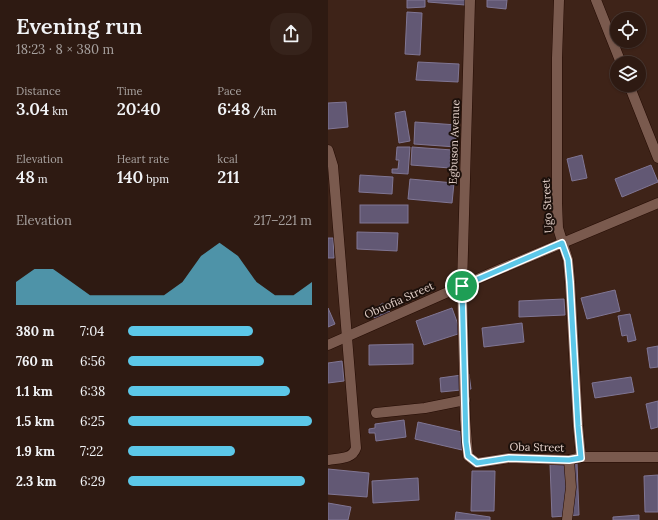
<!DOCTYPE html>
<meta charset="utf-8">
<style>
:root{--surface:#2e1a12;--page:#36231b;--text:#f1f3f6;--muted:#a7a19f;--line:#493832;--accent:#5cc7e8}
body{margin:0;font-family:Lora,serif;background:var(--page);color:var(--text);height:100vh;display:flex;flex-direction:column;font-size:15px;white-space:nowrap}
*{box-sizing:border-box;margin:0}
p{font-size:13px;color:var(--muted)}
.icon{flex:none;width:22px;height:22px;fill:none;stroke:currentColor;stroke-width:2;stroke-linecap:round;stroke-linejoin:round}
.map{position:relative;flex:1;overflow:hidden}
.side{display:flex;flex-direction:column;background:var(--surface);width:328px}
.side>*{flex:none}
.controls{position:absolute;left:282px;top:12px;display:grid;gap:8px}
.controls a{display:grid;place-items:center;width:36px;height:36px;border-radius:50%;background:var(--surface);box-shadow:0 1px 3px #0004,0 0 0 1px var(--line);font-size:20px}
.pin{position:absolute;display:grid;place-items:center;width:34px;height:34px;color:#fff;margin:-17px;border:2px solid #fff;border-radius:50%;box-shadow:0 1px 4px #0007}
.round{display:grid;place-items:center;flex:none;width:42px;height:42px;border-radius:16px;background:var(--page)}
.head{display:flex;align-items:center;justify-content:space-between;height:68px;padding:0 16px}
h1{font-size:22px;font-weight:600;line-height:30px}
.figures{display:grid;grid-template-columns:repeat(3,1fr);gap:6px;height:68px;padding:4px 16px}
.figures div{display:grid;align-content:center}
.figures b{font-size:17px;font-weight:600}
.figures small{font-size:11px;font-weight:400}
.figures p{font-size:11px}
.chart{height:112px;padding:8px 16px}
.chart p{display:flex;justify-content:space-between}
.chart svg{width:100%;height:72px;margin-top:4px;fill:var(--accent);opacity:.7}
ul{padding:0 16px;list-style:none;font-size:13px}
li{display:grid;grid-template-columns:64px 48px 1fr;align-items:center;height:30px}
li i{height:10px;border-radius:5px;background:var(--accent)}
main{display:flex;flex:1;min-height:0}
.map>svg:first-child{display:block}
.building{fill:#625874;stroke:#807694}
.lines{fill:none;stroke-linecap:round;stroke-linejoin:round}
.minor-casing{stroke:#240b03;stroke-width:11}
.minor{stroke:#7a5a4e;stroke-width:10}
.route-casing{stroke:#fff;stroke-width:8}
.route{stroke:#5cc7e8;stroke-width:5}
.labels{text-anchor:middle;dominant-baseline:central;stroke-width:4;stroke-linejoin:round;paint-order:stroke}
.street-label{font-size:11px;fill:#e3d0c9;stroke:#1c100b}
</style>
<main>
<section class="side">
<div class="head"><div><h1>Evening run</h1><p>18:23 · 8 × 380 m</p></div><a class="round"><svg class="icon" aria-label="share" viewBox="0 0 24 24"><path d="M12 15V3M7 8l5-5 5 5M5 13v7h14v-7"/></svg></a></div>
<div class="figures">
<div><p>Distance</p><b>3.04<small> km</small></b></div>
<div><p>Time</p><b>20:40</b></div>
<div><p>Pace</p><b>6:48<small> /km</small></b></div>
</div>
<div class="figures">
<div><p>Elevation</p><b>48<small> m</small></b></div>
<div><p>Heart rate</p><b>140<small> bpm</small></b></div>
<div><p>kcal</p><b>211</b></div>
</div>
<div class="chart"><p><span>Elevation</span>217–221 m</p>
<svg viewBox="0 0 160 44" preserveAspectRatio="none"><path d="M0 44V30L10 22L20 22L30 30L40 38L50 38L60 38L70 38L80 38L90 30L100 14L110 6L120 14L130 30L140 38L150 38L160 30V44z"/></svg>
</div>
<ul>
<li><b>380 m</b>7:04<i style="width:68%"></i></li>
<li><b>760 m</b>6:56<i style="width:74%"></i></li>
<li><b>1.1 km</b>6:38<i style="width:88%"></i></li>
<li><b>1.5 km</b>6:25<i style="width:100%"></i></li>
<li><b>1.9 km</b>7:22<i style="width:58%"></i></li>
<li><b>2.3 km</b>6:29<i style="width:96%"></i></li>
</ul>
</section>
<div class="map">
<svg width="330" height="520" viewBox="0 0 330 520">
<rect width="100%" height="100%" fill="#3e2318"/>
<g class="building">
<path d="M79,0h18v7l-18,1z"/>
<path d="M100,0h37v5l-37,-3z"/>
<path d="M159,0h20l-1,9 -19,-2z"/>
<path d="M79,12l15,1 -2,42 -15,-1z"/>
<path d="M90,62l41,2 -1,18 -42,-2z"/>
<path d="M18,102l2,25 -20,2v-26z"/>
<path d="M77,111l5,30 -11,2 -4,-30z"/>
<path d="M87,122l42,3 -1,22 -42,-3z"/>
<path d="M69,147h13l-2,27 -16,-1v-4h6l1,-9h-3z"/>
<path d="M84,147l40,3 -2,18 -39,-3z"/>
<path d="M254,155l5,23 -15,3 -5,-22z"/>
<path d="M323,165l7,17 -36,15 -7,-18z"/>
<path d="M32,175l33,2 -1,17 -33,-2z"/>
<path d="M82,179l44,4 -2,20 -44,-4z"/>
<rect x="32" y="205" width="48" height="18"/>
<path d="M29,232l41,1 -1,18 -40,-2z"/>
<path d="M0,238h5l1,20h-6z"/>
<path d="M287,290l5,21 -33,8 -6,-21z"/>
<path d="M236,299l1,16 -46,2v-16z"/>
<path d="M55,303l7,9 -13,9 -7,-9z"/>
<path d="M0,308l7,16 -7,3z"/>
<path d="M124,308l9,25 -37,12 -8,-24z"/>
<path d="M302,314l6,26 -8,2 -1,-7 -5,1 -4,-20z"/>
<path d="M194,323l2,19 -40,5 -2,-19z"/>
<path d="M85,344v20l-44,1v-20z"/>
<path d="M330,346v21l-8,1 -3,-20z"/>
<path d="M14,361l2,20 -16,2v-20z"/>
<path d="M141,374l2,15 -30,3 -1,-14z"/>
<path d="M303,377l3,15 -39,6 -3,-15z"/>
<path d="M330,401v26l-7,2 -5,-25z"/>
<path d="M76,420l2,17 -30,4 -1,-8h-6v-4l6,-1v-4z"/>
<path d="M90,422l48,11 -4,17 -47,-11z"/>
<path d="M249,463l2,52 -27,2 -2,-53z"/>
<path d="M0,469l41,4 -2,24 -39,-3z"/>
<path d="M144,471h23l-1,40h-23z"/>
<path d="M330,475v37h-13l-1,-36z"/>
<path d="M90,478l1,22 -46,3 -1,-22z"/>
<path d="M0,503l23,4 -3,13h-20z"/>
<path d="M128,512l34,5v3h-35z"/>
<path d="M311,515v5h-26v-3z"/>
</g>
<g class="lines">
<defs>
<g id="minor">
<path d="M142,0l-8,286 3,133 3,37 9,7 32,-5 60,2 12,-3h77"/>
<path d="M231,0l-2,58v145l1,25 10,32 2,22 8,144 3,31"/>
<path d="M268,0l25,63"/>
<path d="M301,85l29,73"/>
<path d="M0,150l5,16 23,282c-4,12 -18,10 -28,12"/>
<path d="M0,345l163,-72 167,-70"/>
<path d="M48,413l49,-5 40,-8"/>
<path d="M239,520l4,-33 -2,-27"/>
</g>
</defs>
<use href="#minor" class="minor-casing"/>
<use href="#minor" class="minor"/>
</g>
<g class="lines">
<defs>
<path id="route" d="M234,243l6,17 2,22 8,144 3,32 -12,2 -60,-2 -32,5 -9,-7 -2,-14 -4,-156z"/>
</defs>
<use href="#route" class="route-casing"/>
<use href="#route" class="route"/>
</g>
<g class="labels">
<g class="street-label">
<text transform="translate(126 142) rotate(-88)">Egbuson Avenue</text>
<text transform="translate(219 206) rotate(-93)">Ugo Street</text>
<text transform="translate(71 300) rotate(-24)">Obuofia Street</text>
<text transform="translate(209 447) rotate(1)">Oba Street</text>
</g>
</g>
</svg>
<div class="controls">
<a><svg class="icon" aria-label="locate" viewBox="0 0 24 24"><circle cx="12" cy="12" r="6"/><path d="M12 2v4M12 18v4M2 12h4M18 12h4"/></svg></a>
<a><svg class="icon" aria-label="layers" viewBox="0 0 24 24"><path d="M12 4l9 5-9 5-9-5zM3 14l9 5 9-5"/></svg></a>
</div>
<div class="pin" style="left:134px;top:286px;background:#1e9e55"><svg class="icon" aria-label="arrive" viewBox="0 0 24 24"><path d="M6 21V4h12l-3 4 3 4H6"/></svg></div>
</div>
</main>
